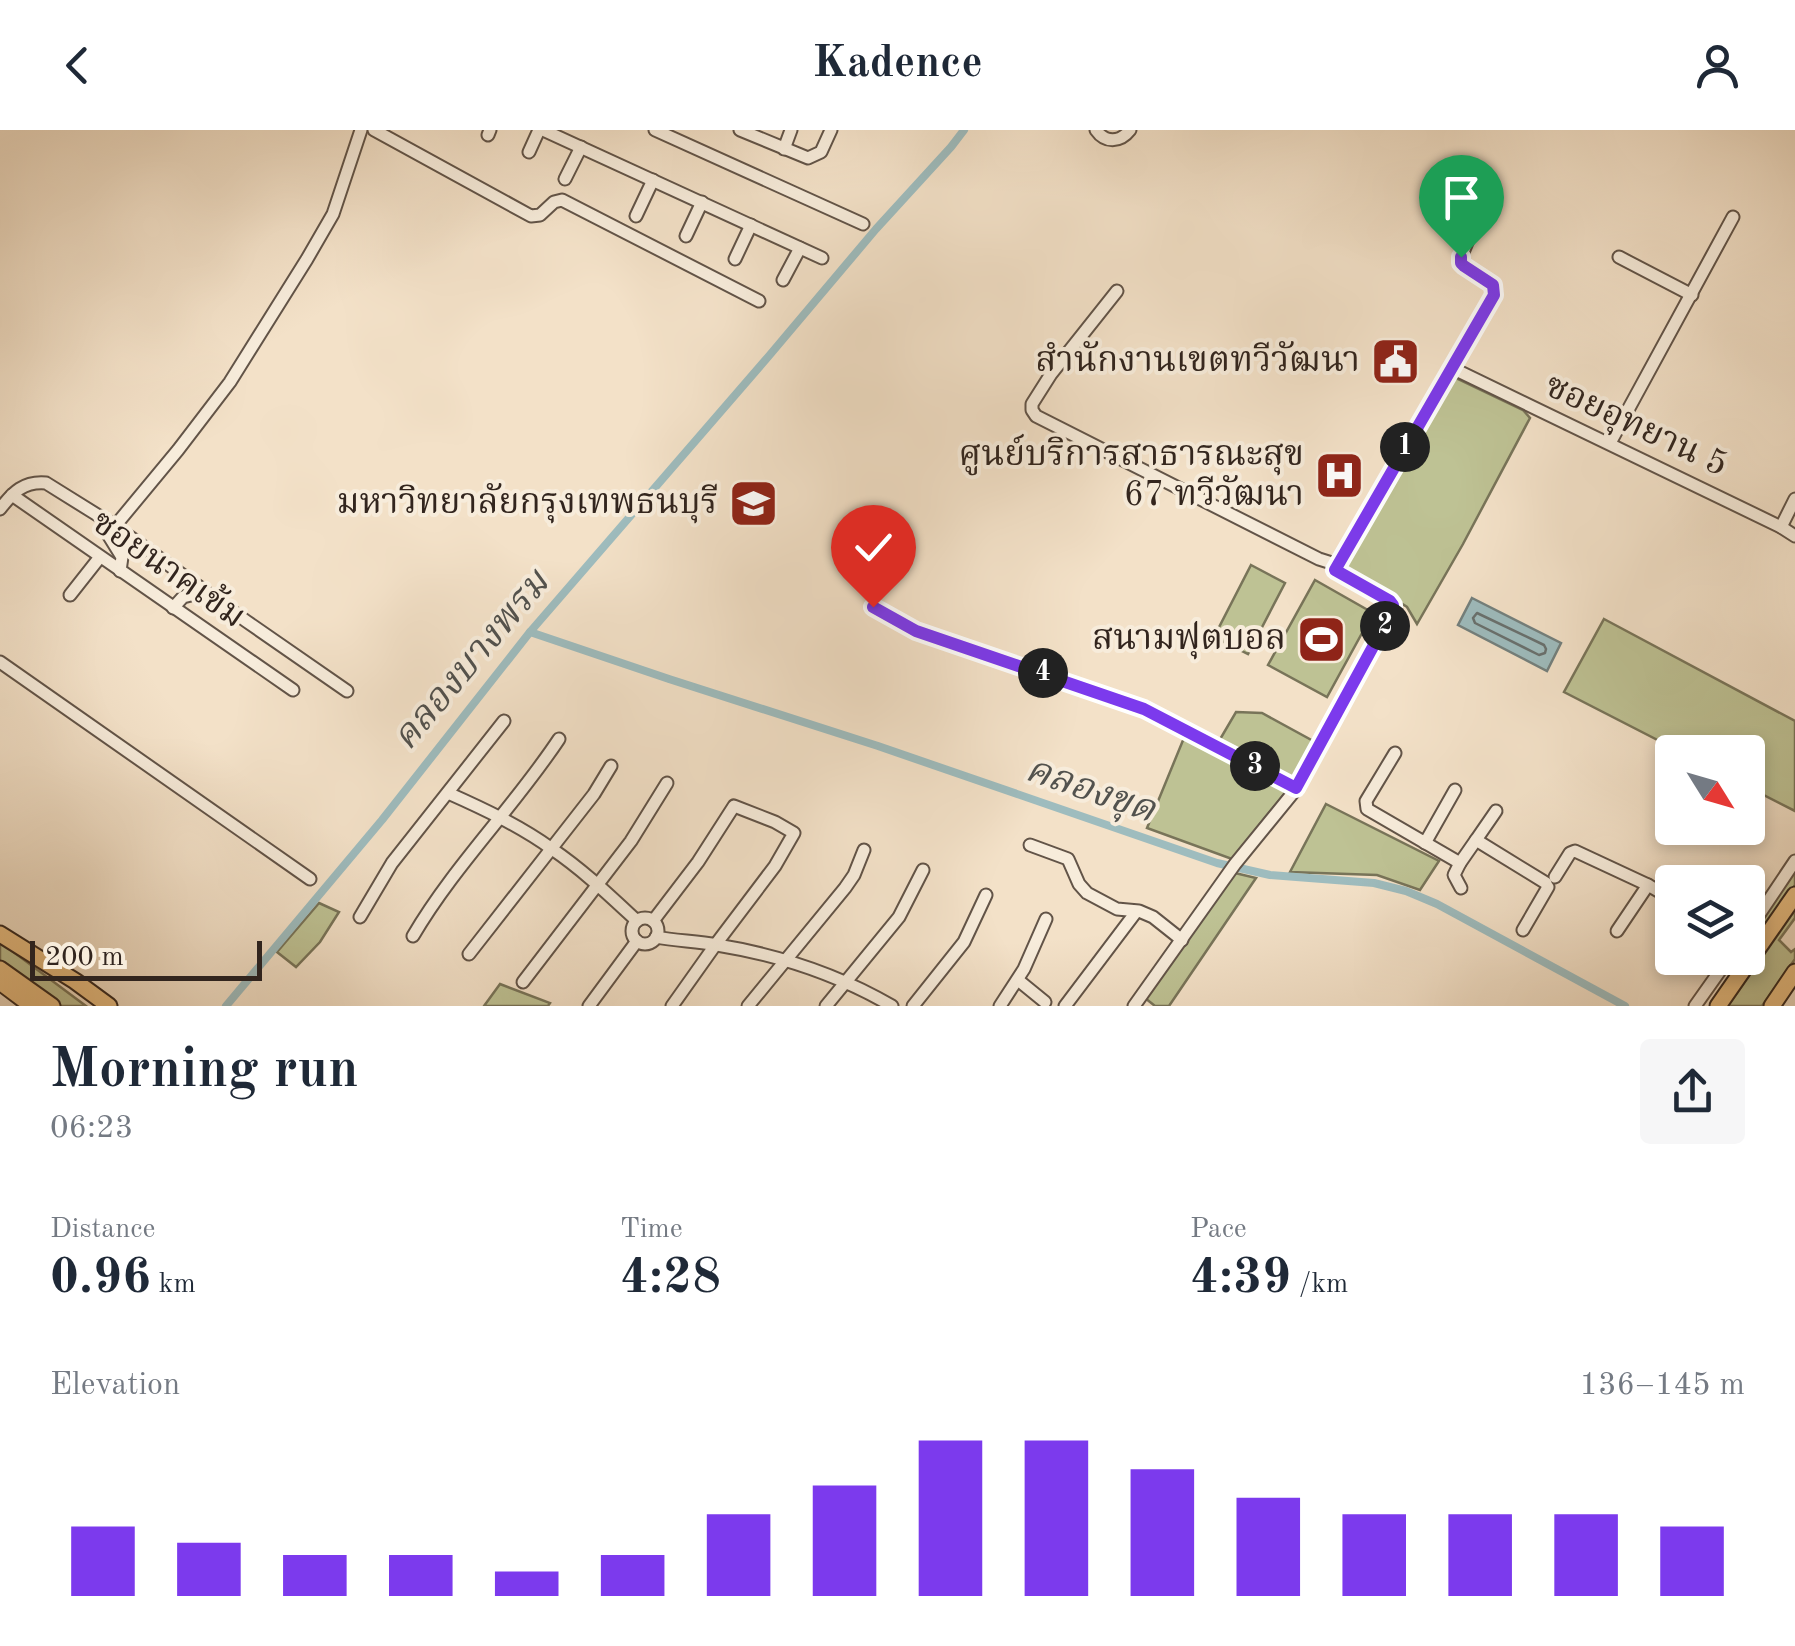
<!DOCTYPE html>
<meta charset="utf-8">
<style>
:root{--surface:#fff;--page:#f6f6f7;--text:#1f2937;--muted:#747a83;--accent:#7c3aed}
body{margin:0;font-family:"Old Standard TT","Noto Serif Thai",serif;background:var(--page);color:var(--text);height:100vh;display:flex;flex-direction:column;font-size:38px;white-space:nowrap}
*{box-sizing:border-box;margin:0}
p{font-size:32px;color:var(--muted)}
.icon{flex:none;width:55px;height:55px;fill:none;stroke:currentColor;stroke-width:2;stroke-linecap:round;stroke-linejoin:round}
.map{position:relative;height:876px;overflow:hidden}
.drawer{display:flex;flex-direction:column;background:var(--surface);flex:1}
.drawer>*{flex:none}
.needle{width:65px;rotate:127deg}
.controls{position:absolute;left:1655px;top:605px;display:grid;gap:20px}
.controls a{display:grid;place-items:center;width:110px;height:110px;border-radius:10px;background:var(--surface);box-shadow:0 5px 15px #0003;font-size:50px}
.scale{position:absolute;left:30px;bottom:25px;width:232px;box-sizing:border-box;padding-left:10px;border:5px solid #32251e;border-top:0;font-size:28px;line-height:35px;white-space:nowrap;color:#32251e;-webkit-text-stroke:8px #f7ecdb;paint-order:stroke}
.pin{position:absolute;display:grid;place-items:center;width:85px;height:85px;color:#fff;margin:-102px -42px;border-radius:50% 50% 50% 0;rotate:-45deg;box-shadow:0 0 10px #0007}
.pin .icon{rotate:45deg}
.km{position:absolute;width:50px;height:50px;margin:-25px;border-radius:50%;background:#222;color:#fff;font-size:28px;line-height:50px;text-align:center}
.round{display:grid;place-items:center;flex:none;width:105px;height:105px;border-radius:10px;background:var(--page)}
.overview{display:flex;align-items:center;justify-content:space-between;height:170px;padding:0 50px}
h1{font-size:55px;font-weight:700;line-height:75px}
.figures{display:grid;grid-template-columns:repeat(3,1fr);gap:15px;height:170px;padding:10px 50px}
.figures div{display:grid;align-content:center}
.figures b{font-size:50px;font-weight:700}
.figures small{font-size:28px;font-weight:400}
.figures p{font-size:28px}
.chart{height:280px;padding:20px 50px}
.chart p{display:flex;justify-content:space-between}
.chart svg{width:100%;height:180px;margin-top:10px;stroke:var(--accent);stroke-width:6}
header{display:flex;justify-content:space-between;align-items:center;height:130px;padding:0 50px;background:var(--surface);font-size:45px;font-weight:700}
.map>svg:first-child{display:block}
.green{fill:#bec294;stroke:#787459;stroke-width:2.5}
.water{fill:#9ebcbe;stroke:#73807e;stroke-width:2.5}
.lines{fill:none;stroke-linecap:round;stroke-linejoin:round}
.shore{stroke:#68706e;stroke-width:2.5}
.canal{stroke:#9ebcbe;stroke-width:8}
.minor-casing{stroke:#625448;stroke-width:15}
.major-casing{stroke:#32251e;stroke-width:19}
.minor{stroke:#f7ecdb;stroke-width:11}
.major{stroke:#eac084;stroke-width:15}
.route-casing{stroke:#fff;stroke-width:20}
.route{stroke:#7c3aed;stroke-width:12}
.labels{text-anchor:middle;dominant-baseline:central;stroke-width:8;stroke-linejoin:round;paint-order:stroke}
.poi-label{font-size:35px;fill:#32251e;stroke:#f7ecdb;text-anchor:end}
.street-label{font-size:35px;fill:#32251e;stroke:#f7ecdb}
.water-label{font-size:38px;font-style:italic;fill:#52524e;stroke:#f7ecdb}
</style>
<header><svg class="icon" aria-label="back" viewBox="0 0 24 24"><path d="M15 5l-7 7 7 7"/></svg>Kadence<svg class="icon" aria-label="person" viewBox="0 0 24 24"><circle cx="12" cy="8" r="4"/><path d="M4 21q1-7 8-7t8 7"/></svg></header>
<div class="map">
<svg width="1795" height="876" viewBox="0 0 1795 876">
<rect width="100%" height="100%" fill="#f3e1c8"/>
<filter id="stains"><feTurbulence type="fractalNoise" baseFrequency=".002" numOctaves="4"/><feColorMatrix values="0 0 0 0 .2 0 0 0 0 .09 0 0 0 0 .02 0 0 0 .5 -.17"/></filter>
<radialGradient id="worn" r=".72"><stop offset=".6" stop-color="#630" stop-opacity="0"/><stop offset="1" stop-color="#630" stop-opacity=".3"/></radialGradient>
<g class="green">
<path d="M1454,247l69,33 7,8 -67,126 -46,80 -10,-17 -63,-40z"/>
<path d="M1251,435l34,18 -37,71 -34,-17z"/>
<path d="M1315,450l58,33 -46,84 -59,-32z"/>
<path d="M1604,489l191,102v90l-47,-24v-35h-67l-117,-60z"/>
<path d="M1236,582l26,1 53,29 -21,37 -75,-38z"/>
<path d="M1186,603l103,55 -57,71 -85,-31z"/>
<path d="M1326,674l113,57 -19,29 -43,-15 -87,-3z"/>
<path d="M1795,737v18l-47,69v-19z"/>
<path d="M1235,743l21,5 -87,128h-14l-10,-8z"/>
<path d="M319,773l20,9 -19,30 -24,25 -19,-15z"/>
<path d="M1795,780v8l-16,22 12,12 4,-3v10l-33,47h-34z"/>
<path d="M0,812l86,64h-25l-61,-45z"/>
<path d="M500,854l50,19 -2,3h-64z"/>
</g>
<path class="water" d="M1472,468l89,45 -14,28 -89,-46z"/>
<g class="lines">
<path class="shore" d="M1477,483l67,32 2,4 -1,4 -6,2 -64,-32 -2,-5z"/>
<g class="canal">
<path d="M530,502l139,47 209,67 339,117 53,12 104,8 32,8 31,13 188,102"/>
<path d="M226,876l156,-186 148,-188 238,-275 108,-128 75,-82 13,-17"/>
</g>
<defs>
<g id="minor">
<path d="M374,0l157,86 9,-1 14,-13 8,-2 197,101"/>
<path d="M543,0l279,128"/>
<path d="M655,0l208,94"/>
<path d="M740,0l68,28 13,-6 10,-22"/>
<path d="M1096,0c9,13 24,13 34,0"/>
<path d="M488,5l2,-5"/>
<path d="M784,19l7,-19"/>
<path d="M529,22l10,-22"/>
<path d="M565,49l16,-32"/>
<path d="M636,86l17,-36"/>
<path d="M686,106l16,-34"/>
<path d="M1619,127l73,38"/>
<path d="M735,129l16,-34"/>
<path d="M783,150l17,-32"/>
<path d="M1117,161l-66,83 -19,30v6l4,6 283,143 19,6"/>
<path d="M1452,238l329,159 14,9"/>
<path d="M1610,313l123,-226"/>
<path d="M12,365l281,195"/>
<path d="M0,379c13,-17 24,-28 46,-26l69,43 63,-76 52,-68 77,-123 26,-45 28,-84"/>
<path d="M1781,397l14,-28"/>
<path d="M120,441l2,-14 -13,-21 6,-10 131,95 101,70"/>
<path d="M70,465l30,-38"/>
<path d="M873,477l43,24 23,6 205,72 153,79"/>
<path d="M173,478l10,-11 8,-2 7,-9"/>
<path d="M0,532l310,217"/>
<path d="M1395,623l-29,48 1,8 93,54 16,-23 70,43"/>
<path d="M448,663c36,16 72,33 104,56 31,21 58,47 85,72"/>
<path d="M1476,710l20,-29"/>
<path d="M1425,713l30,-53"/>
<path d="M1030,715l38,14 11,25 8,9 30,16 22,2 14,6 29,23"/>
<path d="M1460,733l-6,12 7,13"/>
<path d="M1555,747l15,-24 5,-2 73,34 24,14"/>
<path d="M360,787l32,-54 112,-142"/>
<circle cx="645" cy="801" r="13"/>
<path d="M653,791l45,-59 36,-56 41,16 19,11 -19,33 -59,78 -44,62"/>
<path d="M1523,800l25,-43"/>
<path d="M1617,801l31,-46"/>
<path d="M1748,801l47,-70"/>
<path d="M413,806c41,-70 101,-129 146,-197"/>
<path d="M656,807c20,4 41,4 61,8 62,10 120,29 175,61"/>
<path d="M469,824l125,-160 17,-28"/>
<path d="M1018,850l27,22"/>
<path d="M523,852l108,-141 36,-58"/>
<path d="M589,876l48,-65"/>
<path d="M748,876l97,-118 9,-13 10,-25"/>
<path d="M826,876l73,-89 24,-47"/>
<path d="M913,876l51,-64 22,-47"/>
<path d="M1000,876l24,-37 22,-50"/>
<path d="M1065,876l71,-94"/>
<path d="M1134,876l101,-142 62,-76 96,-178v-5l-3,-4 -55,-32 159,-274c0,-18 -21,-21 -33,-32v-6l27,-65 -23,-8"/>
<path d="M1695,876l34,-48"/>
</g>
<g id="major">
<path d="M0,804l75,47 34,25"/>
<path d="M0,839l52,37"/>
<path d="M0,852l32,24"/>
<path d="M1718,876l77,-111"/>
<path d="M1772,876l23,-34"/>
</g>
</defs>
<use href="#minor" class="minor-casing"/>
<use href="#major" class="major-casing"/>
<use href="#minor" class="minor"/>
<use href="#major" class="major"/>
</g>
<g class="lines">
<defs>
<path id="route" d="M873,477l43,24 228,78 152,79 97,-178v-5l-3,-4 -55,-31 159,-275 -1,-10 -29,-19 -3,-3v-6"/>
</defs>
<use href="#route" class="route-casing"/>
<use href="#route" class="route"/>
</g>
<defs>
<symbol id="civic-square" viewBox="-11 -11 22 22"><rect x="-9" y="-9" width="18" height="18" rx="4" fill="#8f2418" stroke="#f7ecdb"/><path d="M-.6-6.5H3V-4.5H.6V-3L4-1V1h2V6H-6V1h2V-1L-.6-3ZM-1.2 2.5V6h2.4V2.5Z" fill="#fff"/></symbol>
<symbol id="hospital-square" viewBox="-11 -11 22 22"><rect x="-9" y="-9" width="18" height="18" rx="4" fill="#8f2418" stroke="#f7ecdb"/><path d="M-5-5h3v3.5h4V-5h3V5h-3V1.5h-4V5h-3Z" fill="#fff"/></symbol>
<symbol id="university-square" viewBox="-11 -11 22 22"><rect x="-9" y="-9" width="18" height="18" rx="4" fill="#8f2418" stroke="#f7ecdb"/><path d="M0-5L7-2L0 1L-7-2ZM-4 1L0 2.5L4 1V4Q0 6-4 4Z" fill="#fff"/></symbol>
<symbol id="stadium-square" viewBox="-11 -11 22 22"><rect x="-9" y="-9" width="18" height="18" rx="4" fill="#8f2418" stroke="#f7ecdb"/><path d="M0-5a6.5 5 0 1 0 0 10a6.5 5 0 1 0 0-10ZM-3.5-1.8h7v3.6h-7Z" fill="#fff"/></symbol>
</defs>
<g fill-rule="evenodd">
<use href="#civic-square" x="1368" y="204" width="55" height="55"/>
<use href="#hospital-square" x="1312" y="318" width="55" height="55"/>
<use href="#university-square" x="726" y="346" width="55" height="55"/>
<use href="#stadium-square" x="1294" y="482" width="55" height="55"/>
</g>
<g class="labels">
<g class="poi-label">
<text x="1360" y="231">สำนักงานเขตทวีวัฒนา</text>
<text x="1304" y="325">ศูนย์บริการสาธารณะสุข<tspan x="1304" dy="40">67 ทวีวัฒนา</tspan></text>
<text x="718" y="373">มหาวิทยาลัยกรุงเทพธนบุรี</text>
<text x="1286" y="509">สนามฟุตบอล</text>
</g>
<g class="street-label">
<text transform="translate(1636 296) rotate(25)">ซอยอุทยาน 5</text>
<text transform="translate(168 440) rotate(35)">ซอยนาคเข้ม</text>
</g>
<g class="water-label">
<text transform="translate(472 531) rotate(-50)">คลองบางพรม</text>
<text transform="translate(1090 661) rotate(19)">คลองขุด</text>
</g>
</g>
<rect width="100%" height="100%" filter="url(#stains)"/>
<rect width="100%" height="100%" fill="url(#worn)"/>
</svg>
<div class="controls">
<a><svg class="needle" viewBox="-14 -14 28 28"><path d="M0-13l5 13h-10z" fill="#e53935"/><path d="M0 13l5-13h-10z" fill="#747a83"/></svg></a>
<a><svg class="icon" aria-label="layers" viewBox="0 0 24 24"><path d="M12 4l9 5-9 5-9-5zM3 14l9 5 9-5"/></svg></a>
</div>
<div class="scale">200 m</div>
<div class="pin" style="left:1461px;top:127px;background:#1e9e55"><svg class="icon" aria-label="arrive" viewBox="0 0 24 24"><path d="M6 21V4h12l-3 4 3 4H6"/></svg></div>
<div class="pin" style="left:873px;top:477px;background:#d93025"><svg class="icon" aria-label="check" viewBox="0 0 24 24"><path d="M5 12l5 5 9-10"/></svg></div>
<b class="km" style="left:1405px;top:317px">1</b>
<b class="km" style="left:1385px;top:496px">2</b>
<b class="km" style="left:1255px;top:636px">3</b>
<b class="km" style="left:1043px;top:543px">4</b>
</div>
<section class="drawer">
<div class="overview"><div><h1>Morning run</h1><p>06:23</p></div><a class="round"><svg class="icon" aria-label="share" viewBox="0 0 24 24"><path d="M12 15V3M7 8l5-5 5 5M5 13v7h14v-7"/></svg></a></div>
<div class="figures">
<div><p>Distance</p><b>0.96<small> km</small></b></div>
<div><p>Time</p><b>4:28</b></div>
<div><p>Pace</p><b>4:39<small> /km</small></b></div>
</div>
<div class="chart"><p><span>Elevation</span>136–145 m</p>
<svg viewBox="0 0 160 44" preserveAspectRatio="none"><path d="M5 44V27M15 44V31M25 44V34M35 44V34M45 44V38M55 44V34M65 44V24M75 44V17M85 44V6M95 44V6M105 44V13M115 44V20M125 44V24M135 44V24M145 44V24M155 44V27"/></svg>
</div>
</section>
